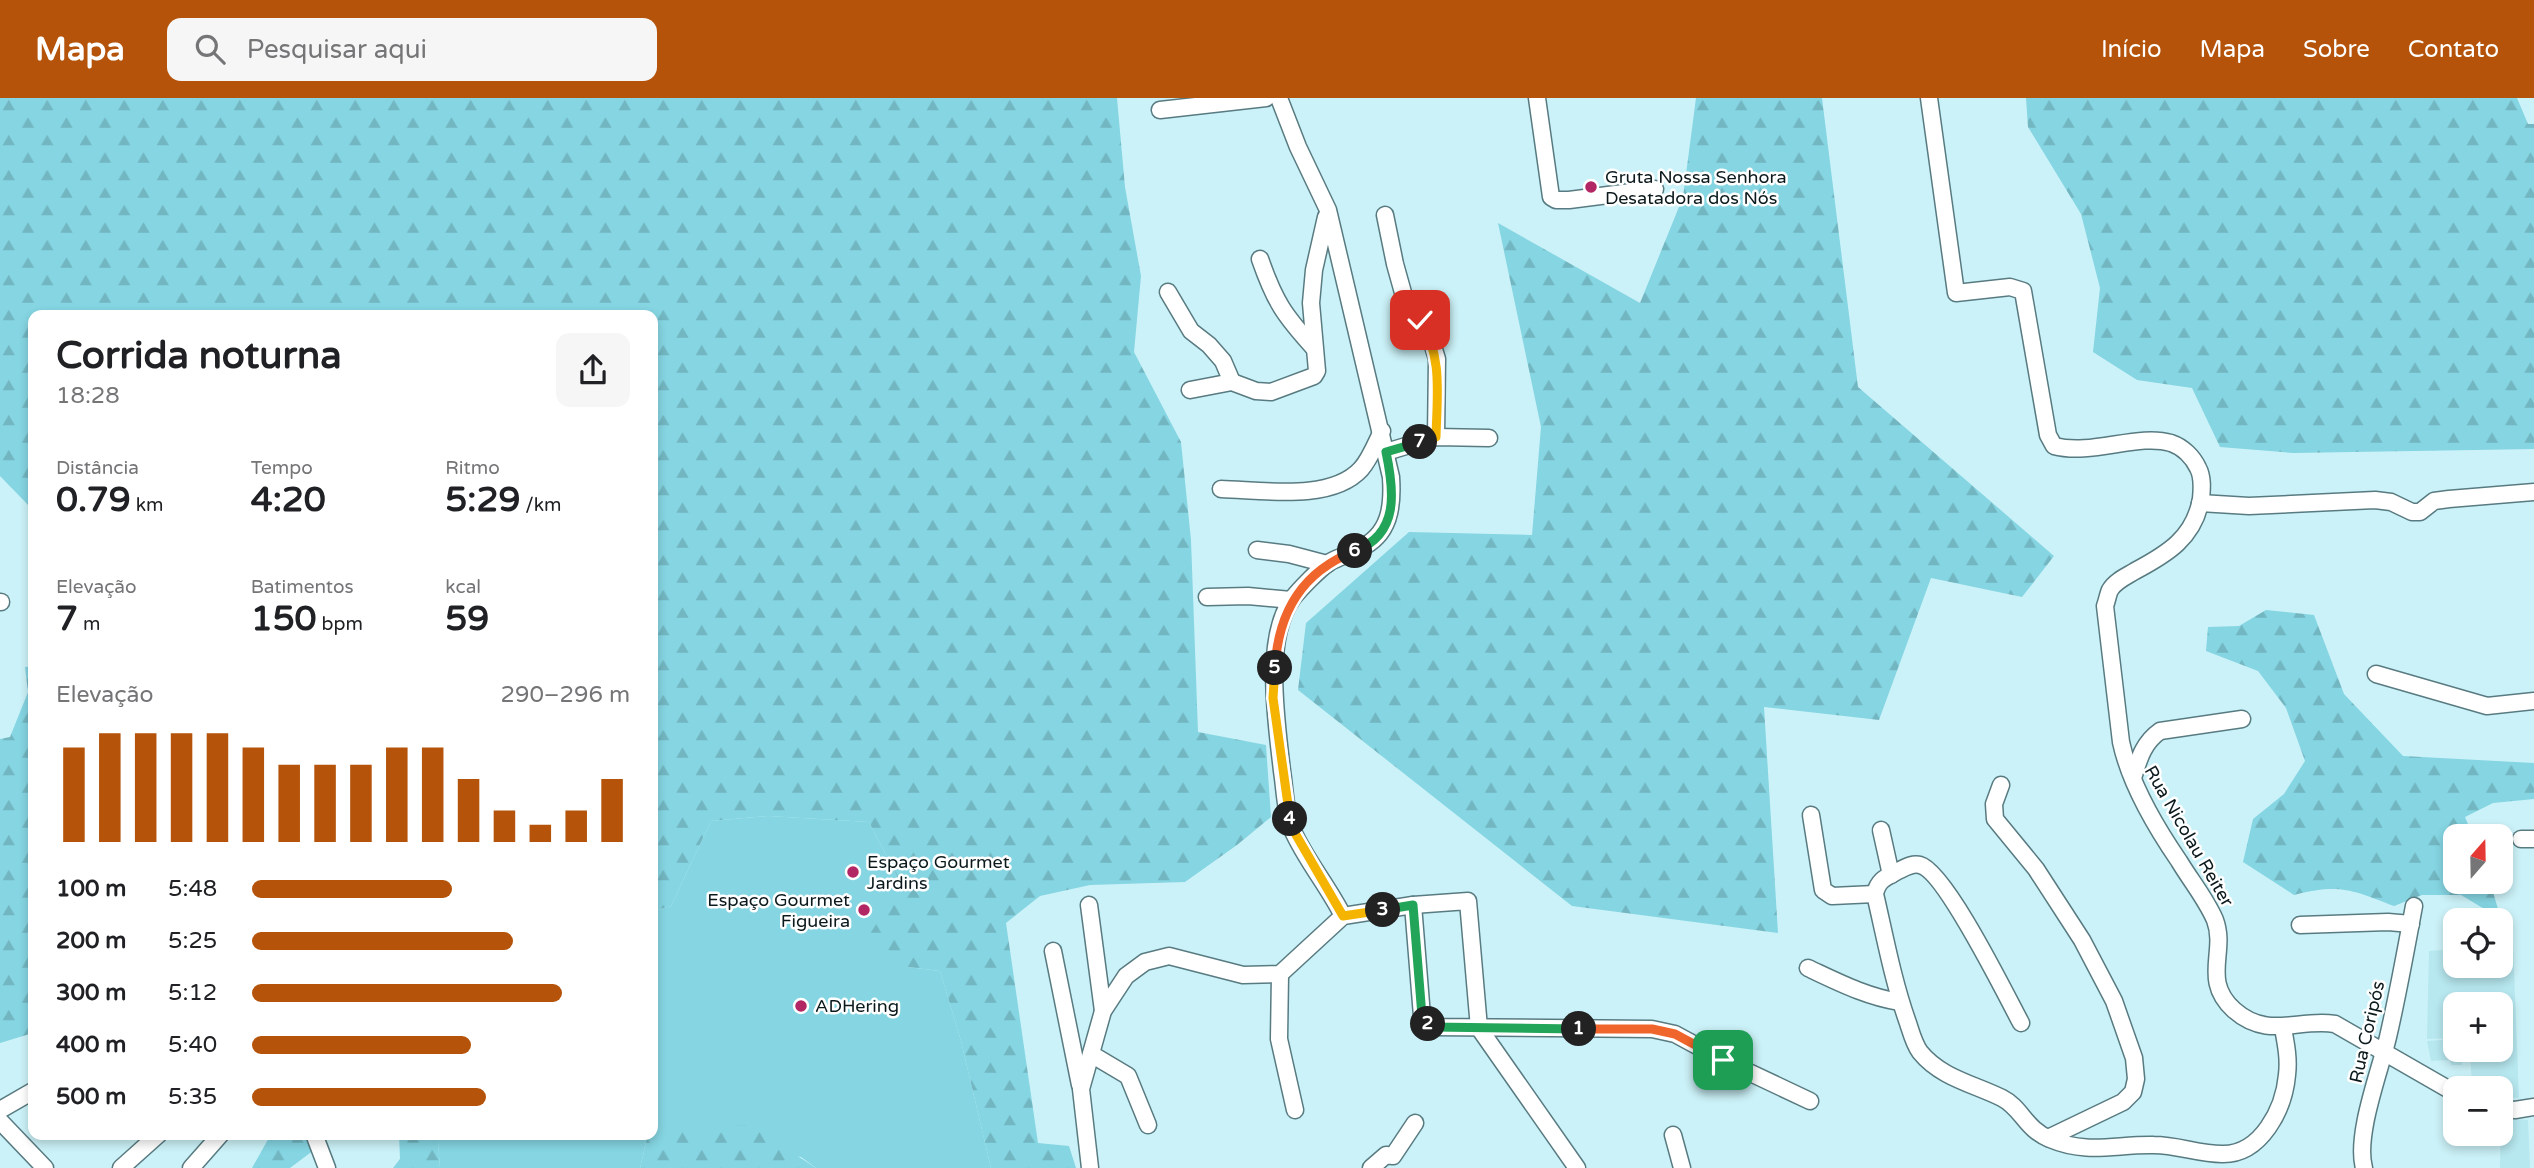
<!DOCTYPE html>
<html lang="pt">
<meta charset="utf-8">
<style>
:root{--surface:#fff;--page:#f6f6f6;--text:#202124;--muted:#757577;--accent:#b45309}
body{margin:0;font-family:"Varela Round",sans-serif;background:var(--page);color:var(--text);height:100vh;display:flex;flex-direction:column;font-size:26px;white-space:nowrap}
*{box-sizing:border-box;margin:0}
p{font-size:23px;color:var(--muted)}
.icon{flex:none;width:38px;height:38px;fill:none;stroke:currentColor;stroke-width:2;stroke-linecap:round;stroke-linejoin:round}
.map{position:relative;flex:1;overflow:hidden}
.drawer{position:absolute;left:28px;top:212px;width:630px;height:830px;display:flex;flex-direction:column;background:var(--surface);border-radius:14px;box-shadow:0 4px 10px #0003}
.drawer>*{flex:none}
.needle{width:46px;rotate:20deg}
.controls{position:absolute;left:2443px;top:726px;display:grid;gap:14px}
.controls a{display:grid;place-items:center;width:70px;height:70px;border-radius:14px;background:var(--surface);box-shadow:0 4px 10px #0003;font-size:35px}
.pin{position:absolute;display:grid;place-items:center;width:60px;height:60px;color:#fff;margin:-30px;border-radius:14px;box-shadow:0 4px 10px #0006}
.km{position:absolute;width:35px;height:35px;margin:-18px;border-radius:50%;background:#222;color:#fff;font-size:19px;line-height:35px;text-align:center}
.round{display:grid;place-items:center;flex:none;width:74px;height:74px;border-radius:14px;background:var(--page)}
.summary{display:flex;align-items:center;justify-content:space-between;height:119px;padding:0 28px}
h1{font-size:38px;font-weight:700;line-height:52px}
.stats{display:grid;grid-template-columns:repeat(3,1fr);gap:10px;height:119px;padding:7px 28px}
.stats div{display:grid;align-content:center}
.stats b{font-size:35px;font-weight:700}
.stats small{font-size:19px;font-weight:400}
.stats p{font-size:19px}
.chart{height:196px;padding:14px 28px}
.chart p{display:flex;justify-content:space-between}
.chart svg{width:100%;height:126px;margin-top:7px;stroke:var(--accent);stroke-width:6}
ul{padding:0 28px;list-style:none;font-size:23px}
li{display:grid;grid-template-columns:112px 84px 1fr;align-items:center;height:52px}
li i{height:18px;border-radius:9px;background:var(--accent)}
header{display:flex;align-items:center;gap:42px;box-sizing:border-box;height:98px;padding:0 35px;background:var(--accent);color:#fff}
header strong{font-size:33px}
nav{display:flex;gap:38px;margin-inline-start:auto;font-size:24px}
.search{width:490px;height:63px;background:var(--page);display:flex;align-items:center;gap:18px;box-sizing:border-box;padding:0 24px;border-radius:14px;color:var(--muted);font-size:26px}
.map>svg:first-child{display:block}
.built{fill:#b7e7ef}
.green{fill:#85d5e2}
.forest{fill:url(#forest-firs)}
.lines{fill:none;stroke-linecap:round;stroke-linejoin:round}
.minor-casing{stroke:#587b81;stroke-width:19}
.minor{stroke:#fff;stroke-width:16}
.split-1-casing{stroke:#fff;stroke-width:14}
.split-2-casing{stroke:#fff;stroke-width:14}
.split-3-casing{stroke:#fff;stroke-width:14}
.split-4-casing{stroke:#fff;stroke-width:14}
.split-5-casing{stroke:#fff;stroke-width:14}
.split-6-casing{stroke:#fff;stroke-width:14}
.split-7-casing{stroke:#fff;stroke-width:14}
.split-8-casing{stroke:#fff;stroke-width:14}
.split-1{stroke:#f0652b;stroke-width:9}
.split-2{stroke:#22a559;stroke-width:9}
.split-3{stroke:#22a559;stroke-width:9}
.split-4{stroke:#f5b400;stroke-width:9}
.split-5{stroke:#f5b400;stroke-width:9}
.split-6{stroke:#f0652b;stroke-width:9}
.split-7{stroke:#22a559;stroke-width:9}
.split-8{stroke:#f5b400;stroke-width:9}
.poi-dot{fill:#b12663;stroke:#fff;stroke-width:2.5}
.labels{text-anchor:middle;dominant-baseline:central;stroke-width:5;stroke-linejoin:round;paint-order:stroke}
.poi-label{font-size:18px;fill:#0b191c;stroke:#fff;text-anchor:start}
.street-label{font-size:18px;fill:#0b191c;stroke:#fff}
</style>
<header>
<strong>Mapa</strong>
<div class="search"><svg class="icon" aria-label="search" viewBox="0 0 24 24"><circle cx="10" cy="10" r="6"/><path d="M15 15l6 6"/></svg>Pesquisar aqui</div>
<nav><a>Início</a><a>Mapa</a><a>Sobre</a><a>Contato</a></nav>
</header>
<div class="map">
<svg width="2534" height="1070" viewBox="0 0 2534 1070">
<defs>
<pattern id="forest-firs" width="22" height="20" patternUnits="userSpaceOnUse" patternTransform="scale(1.75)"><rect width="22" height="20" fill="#85d5e2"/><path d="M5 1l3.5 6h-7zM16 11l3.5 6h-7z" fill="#72b6c1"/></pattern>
</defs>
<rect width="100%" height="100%" fill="#cbf2f8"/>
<g class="built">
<path d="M2513,845l6,155 -18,-1v-9h-29l-2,-38h31v-46h-46v34l-28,1 2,-88 26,-2v17h46v-22z"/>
<path d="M2455,941v11h6l1,15h-11l-1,-5 -19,1 -4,-20z"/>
<path d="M2501,1020l27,2 2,48h-30z"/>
</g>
<g class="green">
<path d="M768,718l101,6 32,62 7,83 32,4 21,70 30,127h-175l-15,-11 -148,-26v-220l18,-5 40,-85z"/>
<path d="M440,1036h210l-3,4 -7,30h-200l-2,-26z"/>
</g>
<g class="forest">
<path d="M0,0h1117l8,89 16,89 -7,76 47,90 10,98 7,192 68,13 5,72 -34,28 -52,37 -95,3 -50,11 -34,27 32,220 31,3 7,22h-85l-30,-127 -21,-70 -32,-4 -38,-33 31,-50 -32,-62 -101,-6 -57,5 -40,85 -18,5v-596h-620v195l-33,-34z"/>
<path d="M1696,0h126l36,289 196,169 -32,41 -91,-19 -52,142 -115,-13 14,226 -206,-27 -274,-216 8,-67 103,-91 123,3 9,-108 -43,-204 142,80 43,-106z"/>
<path d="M2026,0h491l11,26h6v325l-241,4 -73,-6 -28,-59 -55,-8 -44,-28 7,-64 -19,-74 -53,-87z"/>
<path d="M2266,512l48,5 30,79 59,62 131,7v36l-41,4 -28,14 8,19h-18v46h35l11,37 -40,-24h-39l-28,11c-42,-16 -54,-23 -100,-11l-51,-33 10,-43 31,-25 21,-33 -19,-53 -28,-37 -52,-20 2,-24 31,-1z"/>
<path d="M33,568v367l-33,10v-304l10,-2 18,-45 -3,-25z"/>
<path d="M750,1027l66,43h-176l7,-30 6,-4 1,-4z"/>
<path d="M271,1036h34l9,16 -24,18h-38z"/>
<path d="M399,1036h41l-2,8 2,26h-47l7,-9z"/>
</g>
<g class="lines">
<defs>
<g id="minor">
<path d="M1279,0l19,49 30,63 63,267c2,30 -1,58 -32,72 -9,5 -20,8 -29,13 -10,6 -31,28 -38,37 -29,41 -15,126 -10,172 3,19 3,40 10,58 13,30 36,57 51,87"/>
<path d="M1537,0l14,99 5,3h13l86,-11"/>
<path d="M1929,0l27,195 54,-6 13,4 25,144 6,11c38,10 84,-13 117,-3 12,4 22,14 27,25 5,9 4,21 3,31 -7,39 -34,55 -66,72 -8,5 -20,10 -25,19 -2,4 -3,11 -5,16l16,136c9,42 34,84 58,119 12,20 27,38 36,59 12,32 -14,60 19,90 34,30 64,8 101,14l120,69"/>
<path d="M1160,12l106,-12"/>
<path d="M1385,117l10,49 12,43 13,12 9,14 8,26 -1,78"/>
<path d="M1260,161c15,43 24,56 54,89"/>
<path d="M1168,194l23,39 18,14 14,16 9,21"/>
<path d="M1190,292l42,-8 24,9 15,1 43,-16 3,-5 -6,-68 3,-33 12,-53"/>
<path d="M1386,354l50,-15 53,1"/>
<path d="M1221,391c41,1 110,13 140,-20 9,-10 15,-26 21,-38"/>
<path d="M2200,405l49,3 126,-6 16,2 21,10h8l14,-11 15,-2 85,-7"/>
<path d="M1257,452l32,4 38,10"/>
<path d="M1207,499l41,-1 43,4"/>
<path d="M0,504h1"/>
<path d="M2376,576l111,32 47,-5"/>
<path d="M2133,680c6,-19 10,-35 27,-47l82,-12"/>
<path d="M2001,687l-7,19 1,15 41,50 46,71 32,61 20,57 2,21 -3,13 -10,10 -75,36"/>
<path d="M1811,717l12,75 9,6 43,-2"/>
<path d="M1881,732l10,45"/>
<path d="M2521,741h13"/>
<path d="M1089,807l14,106"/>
<path d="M1413,807l9,111 9,11 221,2 23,5 48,26 87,41"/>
<path d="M2300,827l88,-3 23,2"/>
<path d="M1053,853l27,134"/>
<path d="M1808,870c30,14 59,29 92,34"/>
<path d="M1280,876l-1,65 16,71"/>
<path d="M2021,925c-14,-26 -76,-152 -101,-158 -7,-2 -14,2 -20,5 -13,7 -22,9 -25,24 10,43 18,87 33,129 3,9 6,21 12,29 21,26 54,32 82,46 20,10 23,31 48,41 38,16 66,5 104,6 23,0 45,9 68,9 39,1 62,-45 65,-79 2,-16 -1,-31 -4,-47"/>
<path d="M1091,956l37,22 20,49"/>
<path d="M2501,1011l14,1 19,-3"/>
<path d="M0,1012l33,-19"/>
<path d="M0,1023l45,47"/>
<path d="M314,1036l13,34"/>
<path d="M1673,1037l9,33"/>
<path d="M121,1070l38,-34"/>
<path d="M191,1070l30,-34"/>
<path d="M1090,1070l-9,-79 22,-78 23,-35 19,-14 24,-6 74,19 37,-1 63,-58 70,-11 55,-4 11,127 98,140"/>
<path d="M1371,1070l15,-13 7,1 22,-33"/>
<path d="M2364,1070c-9,-33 16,-97 24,-131 10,-43 18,-88 26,-131"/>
</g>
</defs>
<use href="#minor" class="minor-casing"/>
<use href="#minor" class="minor"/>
</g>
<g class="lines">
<defs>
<path id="split-1" d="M1579,931h73l23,5 48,26"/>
<path id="split-2" d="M1428,926l4,3 147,2"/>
<path id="split-3" d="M1383,812l30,-5 9,111 6,8"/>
<path id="split-4" d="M1290,721l2,9 51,88 40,-6"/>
<path id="split-5" d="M1275,570l-2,30 17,121"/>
<path id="split-6" d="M1275,570c3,-55 26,-96 80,-117"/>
<path id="split-7" d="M1355,453c45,-17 39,-61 31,-99l34,-10"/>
<path id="split-8" d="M1420,344l16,-5c1,-41 7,-82 -16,-117"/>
</defs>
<use href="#split-1" class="split-1-casing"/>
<use href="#split-2" class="split-2-casing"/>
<use href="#split-3" class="split-3-casing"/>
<use href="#split-4" class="split-4-casing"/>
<use href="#split-5" class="split-5-casing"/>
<use href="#split-6" class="split-6-casing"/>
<use href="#split-7" class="split-7-casing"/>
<use href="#split-8" class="split-8-casing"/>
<use href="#split-1" class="split-1"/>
<use href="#split-2" class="split-2"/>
<use href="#split-3" class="split-3"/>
<use href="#split-4" class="split-4"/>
<use href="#split-5" class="split-5"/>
<use href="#split-6" class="split-6"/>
<use href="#split-7" class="split-7"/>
<use href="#split-8" class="split-8"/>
</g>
<g class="poi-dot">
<circle cx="1591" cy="89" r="7"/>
<circle cx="853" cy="774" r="7"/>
<circle cx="864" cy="812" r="7"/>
<circle cx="801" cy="908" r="7"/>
</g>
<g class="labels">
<g class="poi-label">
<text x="1605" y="79">Gruta Nossa Senhora<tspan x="1605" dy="21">Desatadora dos Nós</tspan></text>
<text x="867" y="764">Espaço Gourmet<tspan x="867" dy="21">Jardins</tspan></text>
<text x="850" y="802" text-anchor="end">Espaço Gourmet<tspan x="850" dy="21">Figueira</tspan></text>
<text x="815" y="908">ADHering</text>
</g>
<g class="street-label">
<text transform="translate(2189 738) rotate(60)">Rua Nicolau Reiter</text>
<text transform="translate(2367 934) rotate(-77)">Rua Coripós</text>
</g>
</g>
</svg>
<div class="controls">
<a><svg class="needle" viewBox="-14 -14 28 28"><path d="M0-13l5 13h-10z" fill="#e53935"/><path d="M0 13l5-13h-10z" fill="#757577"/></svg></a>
<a><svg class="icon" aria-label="locate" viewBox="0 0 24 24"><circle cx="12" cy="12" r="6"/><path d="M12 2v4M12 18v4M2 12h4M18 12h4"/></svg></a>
<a>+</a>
<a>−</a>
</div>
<div class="pin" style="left:1723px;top:962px;background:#1e9e55"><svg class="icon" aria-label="arrive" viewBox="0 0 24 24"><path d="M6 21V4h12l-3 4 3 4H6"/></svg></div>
<div class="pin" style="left:1420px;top:222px;background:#d93025"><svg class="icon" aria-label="check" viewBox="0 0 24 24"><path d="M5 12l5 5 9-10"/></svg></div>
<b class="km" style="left:1579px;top:931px">1</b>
<b class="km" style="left:1428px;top:926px">2</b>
<b class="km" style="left:1383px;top:812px">3</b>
<b class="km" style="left:1290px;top:721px">4</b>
<b class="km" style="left:1275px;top:570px">5</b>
<b class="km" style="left:1355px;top:453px">6</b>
<b class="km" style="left:1420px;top:344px">7</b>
<section class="drawer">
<div class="summary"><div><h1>Corrida noturna</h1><p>18:28</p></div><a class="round"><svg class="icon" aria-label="share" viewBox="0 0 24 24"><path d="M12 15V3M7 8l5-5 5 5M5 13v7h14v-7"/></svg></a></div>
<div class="stats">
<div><p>Distância</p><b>0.79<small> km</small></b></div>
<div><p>Tempo</p><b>4:20</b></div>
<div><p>Ritmo</p><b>5:29<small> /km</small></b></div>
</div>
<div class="stats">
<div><p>Elevação</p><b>7<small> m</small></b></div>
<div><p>Batimentos</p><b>150<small> bpm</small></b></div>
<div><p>kcal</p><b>59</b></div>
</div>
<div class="chart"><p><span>Elevação</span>290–296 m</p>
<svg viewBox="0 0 160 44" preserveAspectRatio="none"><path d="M5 44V11M15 44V6M25 44V6M35 44V6M45 44V6M55 44V11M65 44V17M75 44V17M85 44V17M95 44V11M105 44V11M115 44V22M125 44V33M135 44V38M145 44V33M155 44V22"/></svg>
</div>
<ul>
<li><b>100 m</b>5:48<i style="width:53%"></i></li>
<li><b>200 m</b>5:25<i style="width:69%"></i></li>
<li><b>300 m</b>5:12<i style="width:82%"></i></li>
<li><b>400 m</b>5:40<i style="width:58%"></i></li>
<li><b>500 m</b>5:35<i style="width:62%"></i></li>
</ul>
</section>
</div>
